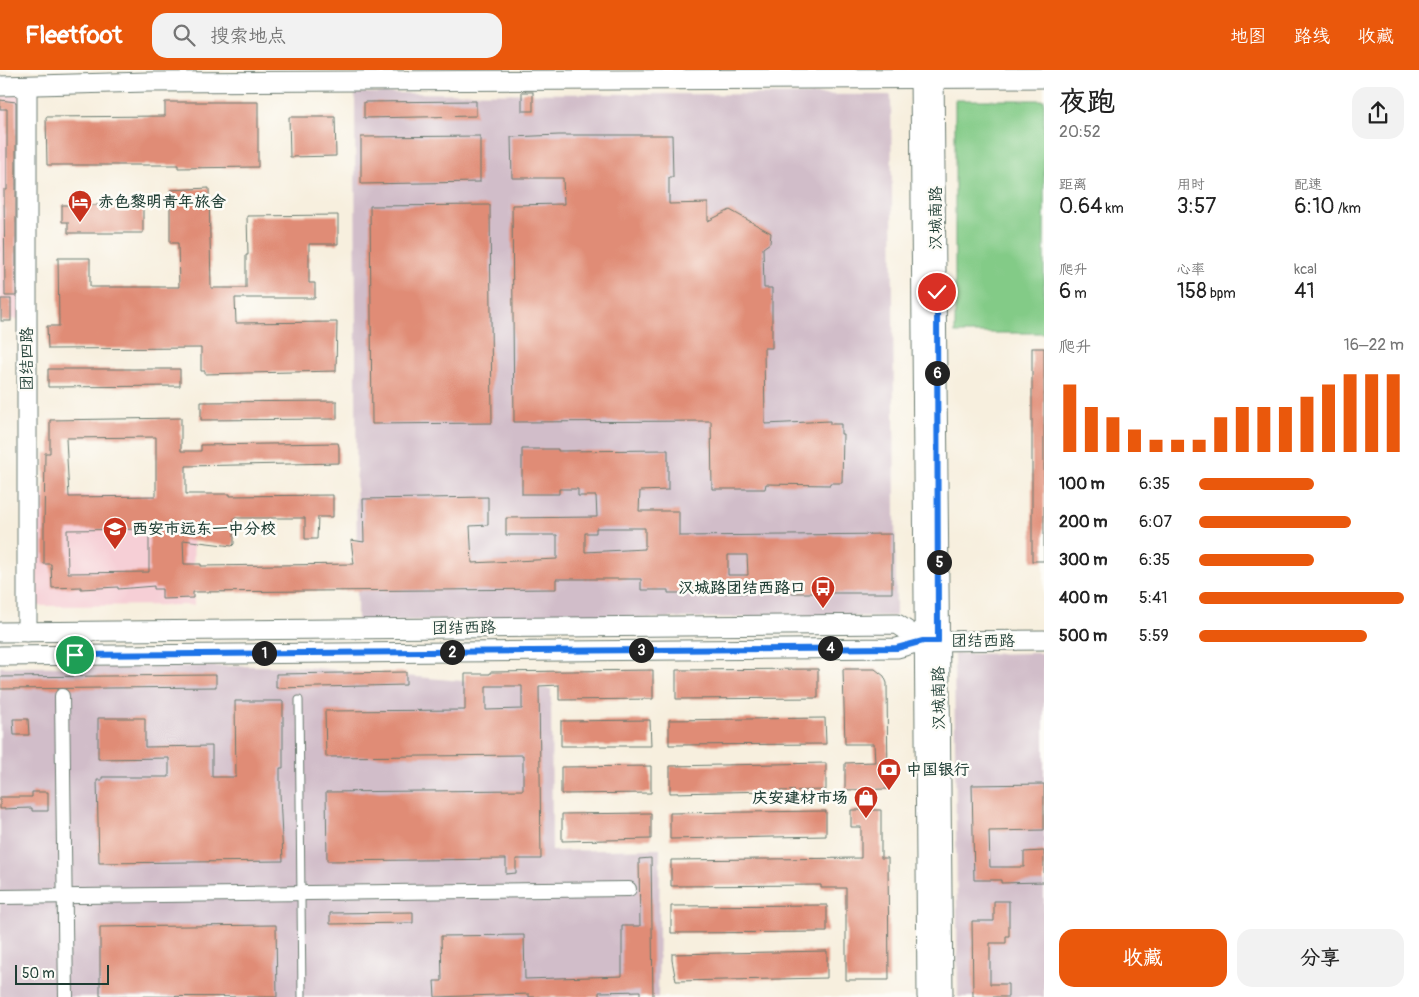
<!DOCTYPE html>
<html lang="zh">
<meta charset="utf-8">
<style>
:root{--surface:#fff;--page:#f2f2f2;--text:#222;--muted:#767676;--accent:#ea580c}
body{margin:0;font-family:Pangolin,"LXGW WenKai TC",sans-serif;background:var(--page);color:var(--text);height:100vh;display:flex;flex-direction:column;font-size:19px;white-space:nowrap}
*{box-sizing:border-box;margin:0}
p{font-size:16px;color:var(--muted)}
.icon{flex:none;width:28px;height:28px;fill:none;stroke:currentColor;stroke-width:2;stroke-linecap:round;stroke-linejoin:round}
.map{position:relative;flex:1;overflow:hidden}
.panel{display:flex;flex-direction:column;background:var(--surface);width:375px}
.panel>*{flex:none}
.scale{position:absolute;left:15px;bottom:12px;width:94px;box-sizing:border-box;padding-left:5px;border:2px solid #1f3d34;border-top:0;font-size:14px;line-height:18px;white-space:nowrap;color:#1f3d34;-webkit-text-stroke:4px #fdfcf7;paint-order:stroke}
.pin{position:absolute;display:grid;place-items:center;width:42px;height:42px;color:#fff;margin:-21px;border:2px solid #fff;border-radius:50%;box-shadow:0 1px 5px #0007}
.km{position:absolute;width:25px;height:25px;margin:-12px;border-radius:50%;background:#222;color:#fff;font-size:14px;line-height:25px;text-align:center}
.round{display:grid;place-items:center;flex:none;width:52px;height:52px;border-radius:15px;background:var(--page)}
.headline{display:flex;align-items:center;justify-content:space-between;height:85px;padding:0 15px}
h1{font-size:28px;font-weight:600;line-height:38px}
.figures{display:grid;grid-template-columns:repeat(3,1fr);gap:8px;height:85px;padding:5px 15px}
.figures div{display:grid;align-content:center}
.figures b{font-size:21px;font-weight:600}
.figures small{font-size:14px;font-weight:400}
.figures p{font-size:14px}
.chart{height:140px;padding:10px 15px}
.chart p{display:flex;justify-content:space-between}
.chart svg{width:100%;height:90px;margin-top:5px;stroke:var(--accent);stroke-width:6}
.cta{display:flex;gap:10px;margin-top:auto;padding:10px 15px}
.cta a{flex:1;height:58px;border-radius:15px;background:var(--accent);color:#fff;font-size:20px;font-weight:600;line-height:58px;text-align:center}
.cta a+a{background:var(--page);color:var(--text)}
ul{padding:0 15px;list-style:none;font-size:16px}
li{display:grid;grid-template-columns:80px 60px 1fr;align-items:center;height:38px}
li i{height:12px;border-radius:6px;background:var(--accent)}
header{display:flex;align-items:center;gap:30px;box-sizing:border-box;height:70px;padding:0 25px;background:var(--accent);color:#fff}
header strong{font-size:24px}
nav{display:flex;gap:28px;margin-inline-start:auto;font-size:18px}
.search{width:350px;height:45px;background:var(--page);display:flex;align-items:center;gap:12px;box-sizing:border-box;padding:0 18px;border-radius:15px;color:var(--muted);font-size:19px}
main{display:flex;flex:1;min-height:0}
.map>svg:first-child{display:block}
.built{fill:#f6cfd6}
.industrial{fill:#d1bdc9}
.green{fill:#83cb87;stroke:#51845e}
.building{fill:#e08c76;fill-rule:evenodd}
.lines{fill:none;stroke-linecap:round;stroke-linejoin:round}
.lane-casing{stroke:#6b7b70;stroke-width:9}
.street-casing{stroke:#6b7b70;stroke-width:16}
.secondary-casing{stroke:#6b7b70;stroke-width:21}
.lane{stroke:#fff;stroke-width:7}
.street{stroke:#fff;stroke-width:14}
.secondary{stroke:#fff;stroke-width:19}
.route-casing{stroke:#fff;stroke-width:10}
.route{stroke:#1a73e8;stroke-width:6}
.labels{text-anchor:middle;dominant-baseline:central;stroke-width:5;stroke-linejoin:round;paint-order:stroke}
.poi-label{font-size:16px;font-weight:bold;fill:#1f3d34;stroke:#fdfcf7;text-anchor:start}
.street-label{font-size:16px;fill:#1f3d34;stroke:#fdfcf7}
</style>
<header>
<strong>Fleetfoot</strong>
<div class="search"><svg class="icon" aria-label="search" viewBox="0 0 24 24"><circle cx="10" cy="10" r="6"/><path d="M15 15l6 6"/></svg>搜索地点</div>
<nav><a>地图</a><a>路线</a><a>收藏</a></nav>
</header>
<main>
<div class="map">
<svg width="1044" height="927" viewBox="0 0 1044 927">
<rect width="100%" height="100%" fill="#fdfcf7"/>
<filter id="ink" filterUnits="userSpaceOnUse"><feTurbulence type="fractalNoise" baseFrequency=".02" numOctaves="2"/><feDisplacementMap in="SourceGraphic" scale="10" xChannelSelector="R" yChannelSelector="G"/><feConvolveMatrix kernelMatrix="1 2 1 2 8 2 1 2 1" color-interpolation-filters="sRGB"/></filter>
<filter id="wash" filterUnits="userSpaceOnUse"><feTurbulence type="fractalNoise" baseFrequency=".0096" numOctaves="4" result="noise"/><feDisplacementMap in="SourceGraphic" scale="20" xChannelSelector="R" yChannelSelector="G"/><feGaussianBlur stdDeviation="1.12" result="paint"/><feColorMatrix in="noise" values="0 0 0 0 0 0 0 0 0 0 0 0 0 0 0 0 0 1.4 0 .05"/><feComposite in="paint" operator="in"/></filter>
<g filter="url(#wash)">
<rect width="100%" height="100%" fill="#f7efde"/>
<g class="built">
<rect x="0" y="24" width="21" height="225"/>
<path d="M36,425h157l1,110 -157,1z"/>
</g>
<g class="industrial">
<path d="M355,23l536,2 5,521 -539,5z"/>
<path d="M1044,583v344h-86l-4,-343z"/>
<path d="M292,596l259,23 1,162 108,-2 -2,148h-658v-330z"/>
</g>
<rect class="green" x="955" y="30" width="89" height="233"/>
<g id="blocks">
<g class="building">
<rect x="522" y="22" width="11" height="19"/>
<path d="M0,30l16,2v194h-11l-1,-106h3v-81h-7z"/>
<path d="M476,31v15l-112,2v-16z"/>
<path d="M165,32h93v65l-80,1v-3h-131l-1,-48 119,-1z"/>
<path d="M289,47h46l1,39 -46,1z"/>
<path d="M559,65h113l1,42h-4v27l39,-1v18l22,-11 41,23 -1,10 -7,5 1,40h8v60h-8l1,76 65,-3v3h11v10h2l-1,49h-12v2l-64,-1 -1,5h-53l-1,-68 -197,1 -2,-217 52,-1 -1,-26h-51l-1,-41z"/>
<path d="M480,66v46l-119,2v-47z"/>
<path d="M209,118l2,100h35v-33h2l-1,-39 91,-1v29h-29v39h6v15h-80l1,25 101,-1 -1,49 -131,3v-3h-4v-23l-153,1 -1,-23h12l-1,-68h32v29h89l-1,-44h-8v-53z"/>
<path d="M62,135h81v28h-75v-11h-6z"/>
<path d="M490,135l2,218 -120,1 -2,-218z"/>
<rect x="1" y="229" width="10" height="22"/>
<rect x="1032" y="278" width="12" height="213"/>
<path d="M48,299h132v17l-132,1z"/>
<path d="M337,331v18l-136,1v-18z"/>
<path d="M181,348v33h20v-6l137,-2 1,4v16l-153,3v28h44v2l103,-1v22h-15l-1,22h-12v-21h-71v26l-2,2 -49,-6 1,24h17v2l153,-2 -3,-24 13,2 -1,-43 125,-2v28l-18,1 2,37 85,-4v-24h-51v-17l91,-1 -1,-21h-18v-7h-19v5h-37v-45h36v2l110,-1v40l-28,1 -1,20h40v25l213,-2v59h-224v-3h-27v-11h-85v10l-363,3v6l-31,1v-10h-8v-3l-36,3v-2l-37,2v-2l-29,1 -1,-24h-7v-34l1,-77h5v-33zM156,367v59l-87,1 -3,-59zM596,458h49v21l-60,3v-19h11zM149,459v43l-81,1 -1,-43zM728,485h19l1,20h-20z"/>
<path d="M818,599v29l-142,1v-29z"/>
<path d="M843,599h32l9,7 3,7 1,106 -43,1v-27l30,-1 -1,-18h-29z"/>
<path d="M653,600v29l-94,1v-15l-20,1 2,173h-25v14l-10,1v-15l-179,2 -1,-69 197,-2v-35l-197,2 -1,-46 140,-1v-36h25v-2zM486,616h36v23l-36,1z"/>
<path d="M406,602v13l-130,3v-14z"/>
<path d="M216,605v12l-216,2v-12z"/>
<path d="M235,631h48v67h-3v25l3,68 -184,2 -2,-83h5v-3h67v-19l-71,1v-41h47v29l67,-1v31h24z"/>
<path d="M825,648l1,26 -157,1v-25z"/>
<path d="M13,649h15l1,16h-15z"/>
<path d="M650,650l1,26h-90v-25z"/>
<path d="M826,693v27l-156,3v-27z"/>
<path d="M651,696v27l-90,1v-27z"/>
<path d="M1044,714v46l-55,1 1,36h34v-15l20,-1v31l-43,1v-3h-27l-2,-95z"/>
<path d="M32,722h16v19h-16v-3l-32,1v-12h32z"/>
<path d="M851,740h30v48h7l1,122h-43v-92h-25v-3l-150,1v-26l190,-2v-31h-10z"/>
<path d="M826,741v25l-156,3v-26z"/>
<path d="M651,743v26l-89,2v-27z"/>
<path d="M651,788l2,139h-13v-6l-41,1v5h-70v-3l-94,3 -1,-16h8l-1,-45 83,-1 1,44 97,-3v-50h18l-1,-67z"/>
<path d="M994,831h15v35h-3v7h-16v41h18v13h-35l-1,-76h22z"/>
<path d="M827,835v27l-156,1v-27z"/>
<path d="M413,842v11l-83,1v-11z"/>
<path d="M276,855l1,72 -177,-1v-69z"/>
<path d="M827,881v27l-151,3 -4,-21v-6z"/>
</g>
</g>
</g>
<g filter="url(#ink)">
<use href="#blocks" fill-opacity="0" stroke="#6b7b70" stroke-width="1"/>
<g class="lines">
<defs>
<path id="lane" d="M299,630l3,297"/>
<g id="street">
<path d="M62,626l4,301"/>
<path d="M0,827l629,-8"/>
</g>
<g id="secondary">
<path d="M920,0l7,927"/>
<path d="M934,0l9,927"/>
<path d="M0,16l148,-4 896,-4"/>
<path d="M27,16v546"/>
<path d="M0,562l897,-8 26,17"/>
<path d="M0,586l897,-8 26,-7 121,-1"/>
</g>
</defs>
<use href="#lane" class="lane-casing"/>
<use href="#street" class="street-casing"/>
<use href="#secondary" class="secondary-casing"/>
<use href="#lane" class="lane"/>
<use href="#street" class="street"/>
<use href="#secondary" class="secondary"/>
</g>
</g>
<g class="lines" filter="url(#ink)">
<defs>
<path id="route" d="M75,585l822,-7 26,-7h15l-1,-349"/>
</defs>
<use href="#route" class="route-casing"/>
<use href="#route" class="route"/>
</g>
<defs>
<symbol id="hotel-pin" viewBox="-11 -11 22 30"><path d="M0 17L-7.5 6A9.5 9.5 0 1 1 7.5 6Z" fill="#c8321e" stroke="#fdfcf7"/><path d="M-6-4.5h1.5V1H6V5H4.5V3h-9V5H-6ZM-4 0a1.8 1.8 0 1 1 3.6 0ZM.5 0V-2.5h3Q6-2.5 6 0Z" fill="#fff"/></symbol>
<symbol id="school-pin" viewBox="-11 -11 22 30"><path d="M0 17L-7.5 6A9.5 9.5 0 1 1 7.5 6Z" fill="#c8321e" stroke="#fdfcf7"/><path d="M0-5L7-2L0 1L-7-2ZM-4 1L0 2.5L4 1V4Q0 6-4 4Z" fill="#fff"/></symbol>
<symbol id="bus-pin" viewBox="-11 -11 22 30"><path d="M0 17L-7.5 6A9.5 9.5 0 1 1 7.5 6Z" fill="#c8321e" stroke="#fdfcf7"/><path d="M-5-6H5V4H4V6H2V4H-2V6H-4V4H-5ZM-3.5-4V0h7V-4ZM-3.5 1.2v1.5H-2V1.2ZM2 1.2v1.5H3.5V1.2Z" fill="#fff"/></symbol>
<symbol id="bank-pin" viewBox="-11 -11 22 30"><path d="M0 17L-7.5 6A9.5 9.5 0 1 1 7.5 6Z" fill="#c8321e" stroke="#fdfcf7"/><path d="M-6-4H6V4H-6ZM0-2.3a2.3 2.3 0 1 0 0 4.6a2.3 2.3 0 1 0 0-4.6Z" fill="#fff"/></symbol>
<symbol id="shop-pin" viewBox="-11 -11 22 30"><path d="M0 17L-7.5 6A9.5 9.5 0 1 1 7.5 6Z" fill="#c8321e" stroke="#fdfcf7"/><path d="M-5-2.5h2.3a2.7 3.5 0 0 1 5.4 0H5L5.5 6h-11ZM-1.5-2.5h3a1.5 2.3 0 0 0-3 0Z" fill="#fff"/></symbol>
</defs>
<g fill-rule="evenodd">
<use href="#hotel-pin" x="66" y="118" width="28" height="38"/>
<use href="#school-pin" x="101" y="445" width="28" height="38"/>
<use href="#bus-pin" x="809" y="504" width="28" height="38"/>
<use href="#bank-pin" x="875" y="686" width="28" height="38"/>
<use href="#shop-pin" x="852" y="714" width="28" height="38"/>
</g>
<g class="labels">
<g class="poi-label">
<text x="98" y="132">赤色黎明青年旅舍</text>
<text x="132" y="459">西安市远东一中分校</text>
<text x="806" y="518" text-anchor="end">汉城路团结西路口</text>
<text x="906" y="700">中国银行</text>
<text x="848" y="728" text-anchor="end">庆安建材市场</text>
</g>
<g class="street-label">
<text transform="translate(936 148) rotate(-90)">汉城南路</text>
<text transform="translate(27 289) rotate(-90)">团结四路</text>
<text transform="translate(464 558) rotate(-1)">团结西路</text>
<text x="983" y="571">团结西路</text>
<text transform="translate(939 628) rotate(-91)">汉城南路</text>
</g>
</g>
</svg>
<div class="scale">50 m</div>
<div class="pin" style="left:75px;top:585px;background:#1e9e55"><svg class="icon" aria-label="arrive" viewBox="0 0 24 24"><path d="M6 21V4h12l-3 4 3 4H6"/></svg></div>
<div class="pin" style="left:937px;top:222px;background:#d93025"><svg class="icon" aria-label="check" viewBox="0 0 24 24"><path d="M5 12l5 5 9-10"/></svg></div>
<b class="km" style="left:264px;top:583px">1</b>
<b class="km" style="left:452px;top:582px">2</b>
<b class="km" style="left:641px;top:580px">3</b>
<b class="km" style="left:830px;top:578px">4</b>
<b class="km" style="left:939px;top:492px">5</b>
<b class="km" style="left:937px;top:303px">6</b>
</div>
<section class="panel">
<div class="headline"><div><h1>夜跑</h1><p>20:52</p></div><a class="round"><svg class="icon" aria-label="share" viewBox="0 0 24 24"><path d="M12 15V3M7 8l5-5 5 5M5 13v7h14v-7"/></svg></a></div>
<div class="figures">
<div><p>距离</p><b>0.64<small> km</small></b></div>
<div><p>用时</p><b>3:57</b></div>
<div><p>配速</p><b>6:10<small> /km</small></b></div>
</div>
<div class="figures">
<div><p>爬升</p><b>6<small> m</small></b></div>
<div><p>心率</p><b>158<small> bpm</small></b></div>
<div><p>kcal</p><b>41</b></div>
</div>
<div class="chart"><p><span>爬升</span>16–22 m</p>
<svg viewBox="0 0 160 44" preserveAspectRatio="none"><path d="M5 44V11M15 44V22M25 44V27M35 44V33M45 44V38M55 44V38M65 44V38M75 44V27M85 44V22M95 44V22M105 44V22M115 44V17M125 44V11M135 44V6M145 44V6M155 44V6"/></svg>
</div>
<ul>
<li><b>100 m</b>6:35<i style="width:56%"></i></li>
<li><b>200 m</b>6:07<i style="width:74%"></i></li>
<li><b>300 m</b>6:35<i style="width:56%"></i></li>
<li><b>400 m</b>5:41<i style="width:100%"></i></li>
<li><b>500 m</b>5:59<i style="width:82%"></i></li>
</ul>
<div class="cta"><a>收藏</a><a>分享</a></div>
</section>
</main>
